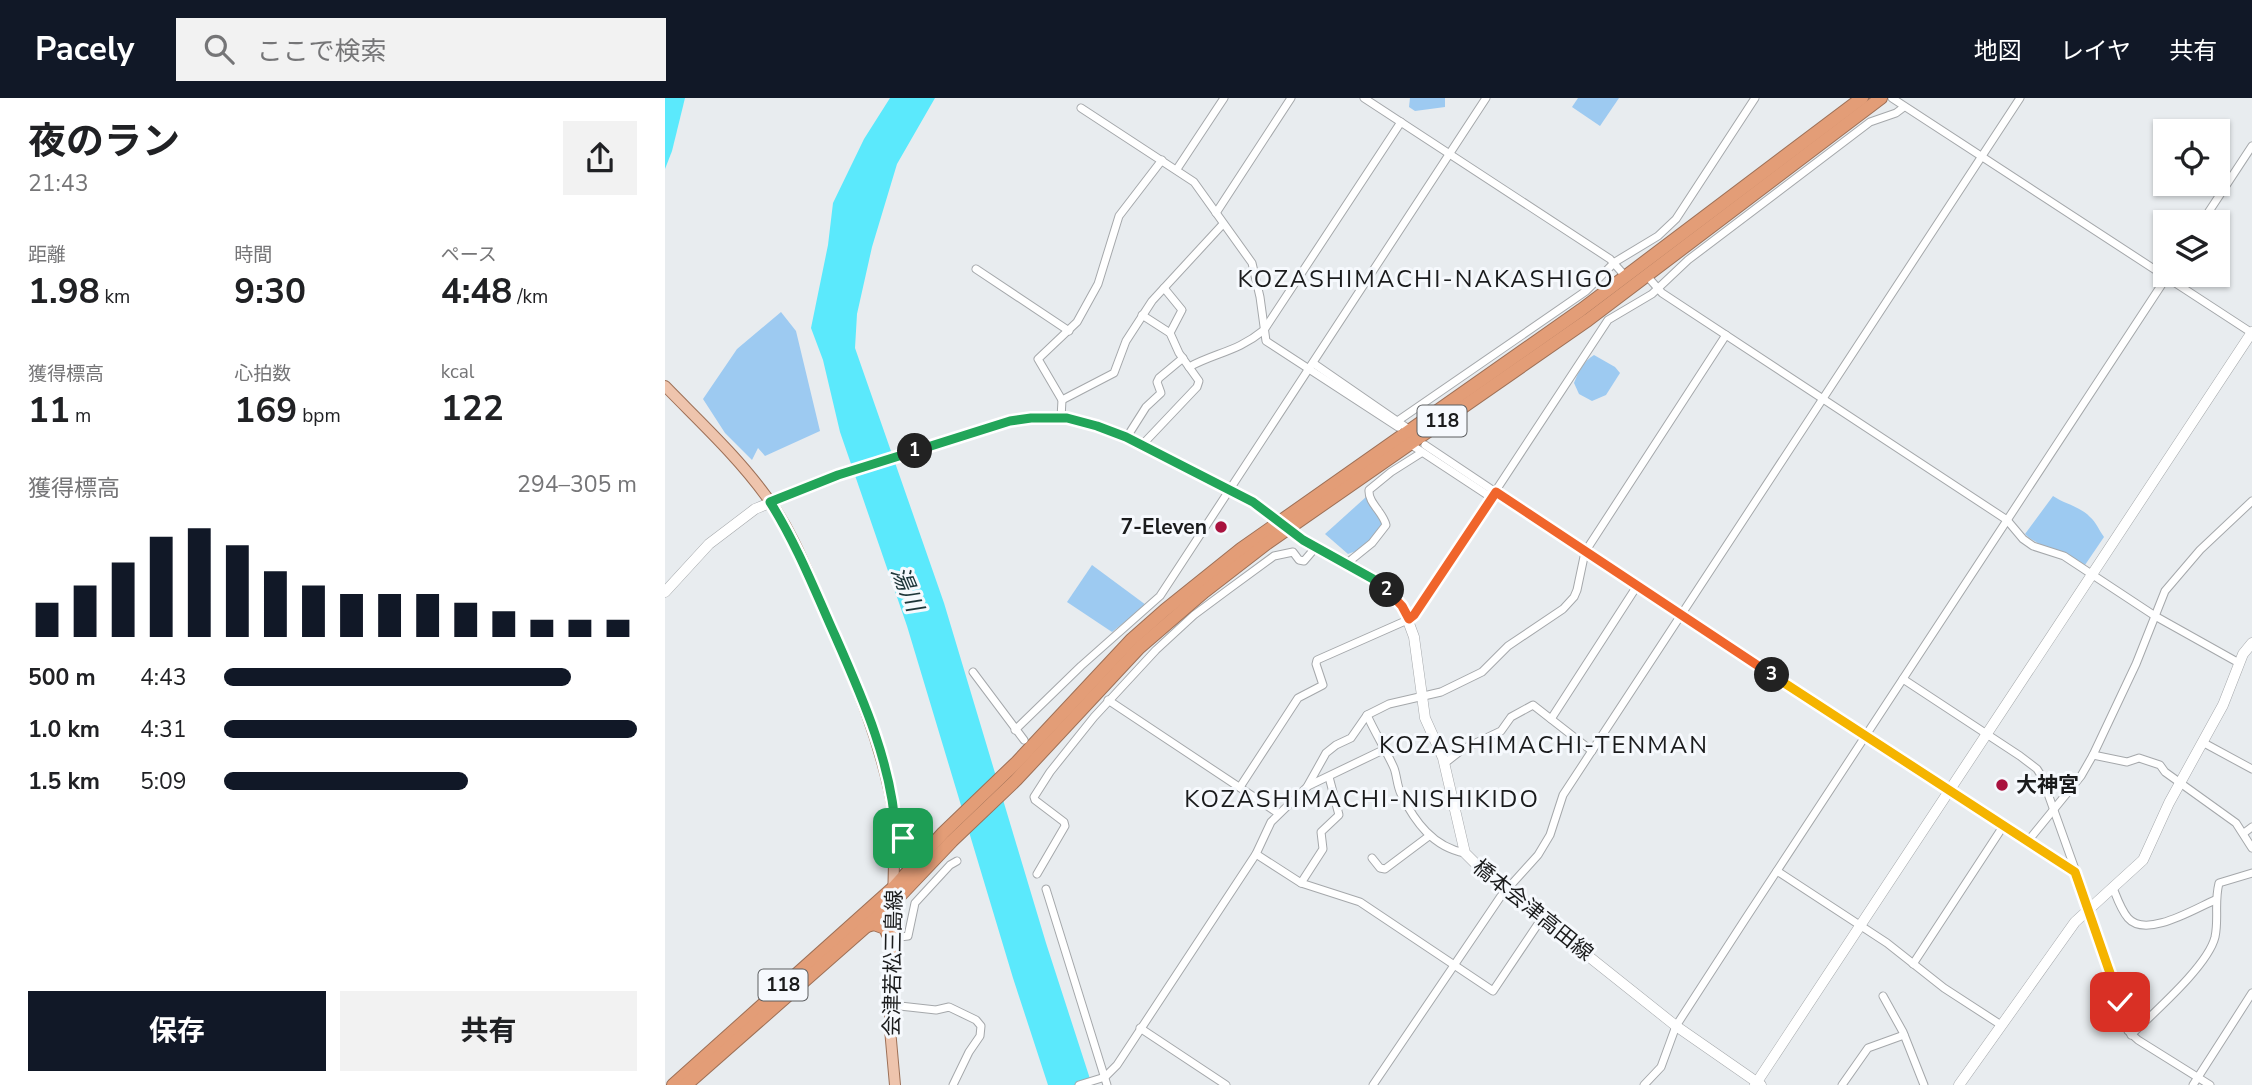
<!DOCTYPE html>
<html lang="ja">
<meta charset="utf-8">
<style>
:root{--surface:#fff;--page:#f2f2f2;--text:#202124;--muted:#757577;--accent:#111827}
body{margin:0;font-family:"Nunito Sans","Noto Sans JP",sans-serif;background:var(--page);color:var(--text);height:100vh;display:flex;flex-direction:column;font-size:26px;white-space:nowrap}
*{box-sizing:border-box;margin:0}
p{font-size:23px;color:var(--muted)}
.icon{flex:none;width:38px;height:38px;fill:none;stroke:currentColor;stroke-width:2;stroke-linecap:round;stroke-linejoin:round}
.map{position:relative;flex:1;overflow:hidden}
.drawer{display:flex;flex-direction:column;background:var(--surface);width:665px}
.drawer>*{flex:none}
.controls{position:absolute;left:1488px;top:21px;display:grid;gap:14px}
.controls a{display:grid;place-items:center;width:77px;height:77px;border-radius:0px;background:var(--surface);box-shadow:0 2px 5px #0004;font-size:35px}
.pin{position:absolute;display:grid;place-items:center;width:60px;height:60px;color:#fff;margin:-30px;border-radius:14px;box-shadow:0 4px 10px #0006}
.km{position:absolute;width:35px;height:35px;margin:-18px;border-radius:50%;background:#222;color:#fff;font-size:19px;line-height:35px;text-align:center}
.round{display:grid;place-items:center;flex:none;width:74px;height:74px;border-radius:0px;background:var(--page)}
.summary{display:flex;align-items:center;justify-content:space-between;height:119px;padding:0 28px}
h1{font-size:38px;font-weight:700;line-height:52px}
.figures{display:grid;grid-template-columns:repeat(3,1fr);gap:10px;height:119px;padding:7px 28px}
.figures div{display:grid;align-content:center}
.figures b{font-size:35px;font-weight:700}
.figures small{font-size:19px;font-weight:400}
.figures p{font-size:19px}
.chart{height:196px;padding:14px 28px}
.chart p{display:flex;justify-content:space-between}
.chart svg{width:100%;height:126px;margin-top:7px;stroke:var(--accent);stroke-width:6}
.button{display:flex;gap:14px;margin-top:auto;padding:14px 28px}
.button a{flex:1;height:80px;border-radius:0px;background:var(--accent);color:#fff;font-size:28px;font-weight:700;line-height:80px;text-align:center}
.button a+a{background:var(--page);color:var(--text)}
ul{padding:0 28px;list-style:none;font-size:23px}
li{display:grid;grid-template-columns:112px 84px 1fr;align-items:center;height:52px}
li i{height:18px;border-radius:9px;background:var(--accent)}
header{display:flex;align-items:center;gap:42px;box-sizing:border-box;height:98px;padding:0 35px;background:var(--accent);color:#fff}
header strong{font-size:33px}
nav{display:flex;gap:38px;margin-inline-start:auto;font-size:24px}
.search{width:490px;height:63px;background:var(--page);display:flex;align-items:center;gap:18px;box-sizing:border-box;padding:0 24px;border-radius:0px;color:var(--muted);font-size:26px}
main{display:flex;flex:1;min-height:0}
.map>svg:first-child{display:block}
.green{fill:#9dcaf1}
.water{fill:#5be9fc}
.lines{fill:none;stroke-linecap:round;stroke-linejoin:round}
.street-casing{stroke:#a5a8ab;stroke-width:9}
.secondary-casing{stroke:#a5a8ab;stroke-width:11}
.primary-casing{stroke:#9d7057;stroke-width:12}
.highway-casing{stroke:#9d7057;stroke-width:14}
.street{stroke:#fff;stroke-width:7}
.secondary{stroke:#fff;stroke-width:10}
.primary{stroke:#eec4ad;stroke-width:10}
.highway{stroke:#e39d77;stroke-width:12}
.split-1-casing{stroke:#fff;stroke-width:14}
.split-2-casing{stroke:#fff;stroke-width:14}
.split-3-casing{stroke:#fff;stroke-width:14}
.split-4-casing{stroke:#fff;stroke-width:14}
.split-1{stroke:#22a559;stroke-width:9}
.split-2{stroke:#22a559;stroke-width:9}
.split-3{stroke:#f0652b;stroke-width:9}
.split-4{stroke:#f5b400;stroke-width:9}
.poi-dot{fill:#a9123e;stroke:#f6f9fd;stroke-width:2.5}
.labels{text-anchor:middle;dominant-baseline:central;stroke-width:6;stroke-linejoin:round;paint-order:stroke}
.shield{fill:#f6f9fd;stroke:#5c5e60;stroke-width:2}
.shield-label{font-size:19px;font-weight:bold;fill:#1a1b1c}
.poi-label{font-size:21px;font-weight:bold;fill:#1a1b1c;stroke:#f6f9fd;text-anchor:end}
.street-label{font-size:21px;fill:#1a1b1c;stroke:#f6f9fd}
.water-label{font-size:23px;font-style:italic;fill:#1d3538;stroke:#f6f9fd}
.quarter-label{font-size:24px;letter-spacing:2px;fill:#1a1b1c;stroke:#f6f9fd}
</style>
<header>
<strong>Pacely</strong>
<div class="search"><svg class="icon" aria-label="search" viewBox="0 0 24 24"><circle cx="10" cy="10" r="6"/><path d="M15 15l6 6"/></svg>ここで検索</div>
<nav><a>地図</a><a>レイヤ</a><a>共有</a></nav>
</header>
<main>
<section class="drawer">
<div class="summary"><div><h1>夜のラン</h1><p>21:43</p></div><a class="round"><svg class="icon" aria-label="share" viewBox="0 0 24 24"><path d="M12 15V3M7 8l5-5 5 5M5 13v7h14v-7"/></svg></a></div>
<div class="figures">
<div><p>距離</p><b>1.98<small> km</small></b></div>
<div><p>時間</p><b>9:30</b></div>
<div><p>ペース</p><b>4:48<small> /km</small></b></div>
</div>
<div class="figures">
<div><p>獲得標高</p><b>11<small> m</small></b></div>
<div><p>心拍数</p><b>169<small> bpm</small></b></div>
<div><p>kcal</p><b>122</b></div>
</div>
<div class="chart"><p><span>獲得標高</span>294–305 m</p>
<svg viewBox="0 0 160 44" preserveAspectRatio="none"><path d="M5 44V32M15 44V26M25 44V18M35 44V9M45 44V6M55 44V12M65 44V21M75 44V26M85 44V29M95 44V29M105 44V29M115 44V32M125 44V35M135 44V38M145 44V38M155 44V38"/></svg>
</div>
<ul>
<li><b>500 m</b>4:43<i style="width:84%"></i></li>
<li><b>1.0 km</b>4:31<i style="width:100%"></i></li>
<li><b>1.5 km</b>5:09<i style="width:59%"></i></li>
</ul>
<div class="button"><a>保存</a><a>共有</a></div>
</section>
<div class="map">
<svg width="1587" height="987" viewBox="0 0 1587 987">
<rect width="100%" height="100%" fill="#e8ecef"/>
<g class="green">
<path d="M745,0h35v9l-30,4 -6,-4z"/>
<path d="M913,0h41l-19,28 -28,-19z"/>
<path d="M116,214l15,19 24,100 -55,25 -7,-8 -6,12 -27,-27 -22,-34 34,-50z"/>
<path d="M929,257l21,12 5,6 -14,22 -14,6 -13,-7 -5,-11c4,-11 10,-22 20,-28z"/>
<path d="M1388,398c12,8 28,11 37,21 6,5 9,13 14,20l-19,28c-16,-9 -50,-20 -60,-31z"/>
<path d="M701,399l18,24 -20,27 -16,6 -23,-20z"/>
<path d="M427,467l54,40 -34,27 -45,-30z"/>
</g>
<g class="water">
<path d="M0,0h20l-13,53 -7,18z"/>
<path d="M225,0h45l-38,66 -25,83 -15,67 -2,34 89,255 102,340 46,142h-44l-35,-107 -106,-352 -67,-194 -17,-72 -12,-32 17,-83 5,-42 31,-64z"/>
</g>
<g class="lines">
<defs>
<g id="street">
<path d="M699,0l246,161 16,18"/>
<path d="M1227,0l360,235"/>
<path d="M416,10l113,74 58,81 8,34 6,44 132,86"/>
<path d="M512,71l47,-71"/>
<path d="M551,115l75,-115"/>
<path d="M1537,124l50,-76"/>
<path d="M311,171l93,62"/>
<path d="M982,178l15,17 345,227 16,19 10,7 31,10 91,60 84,47"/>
<path d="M499,190l18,22 -12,23"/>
<path d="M477,217l28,18 9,20 20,28 -2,6 -55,58"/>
<path d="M648,265l97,67"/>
<path d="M524,269c28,-15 48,-15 75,-37l137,-208"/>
<path d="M397,302l52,-27 12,-32 26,-40 71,-77"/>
<path d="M396,320l1,-18 -24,-41 39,-37 21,-38 21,-68 43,-56"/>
<path d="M734,322l187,-129 29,-29 43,-26 18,-17 79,-121"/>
<path d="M462,339l19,-30 15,-14 -4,-11 2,-4 24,-20"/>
<path d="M745,346l82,54"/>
<path d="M760,347l256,171 394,256"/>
<path d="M681,466l26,-21 14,-18c-3,-13 -18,-22 -17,-35l22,-18 30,-19"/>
<path d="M308,574l51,68"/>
<path d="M1238,581l117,77 17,13 5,8 68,190 18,64 10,9 72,45"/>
<path d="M443,602l170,113"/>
<path d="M702,617c8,18 19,35 27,53 3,8 3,18 7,26 14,28 32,53 64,59"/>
<path d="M886,621l86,-133"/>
<path d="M350,632l66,-64 79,-70 326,-498"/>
<path d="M1539,645l48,26"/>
<path d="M1428,657l34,7 12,-4 21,7 5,7 71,51 16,25"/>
<path d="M780,665l18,-14 38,-18 10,-14 22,-12 59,46"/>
<path d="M643,688l75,-36"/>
<path d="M575,689l58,-89 25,-13 -7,-21 1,-4 86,-38 11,-7 194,-295 44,-26 36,-34 182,-138 26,-9 8,-6"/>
<path d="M1579,735l8,-6"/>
<path d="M231,739h17l4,-4 7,-17"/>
<path d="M1363,743l53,-65 12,-21 43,-91 29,-73 35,-41 52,-49"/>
<path d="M591,756l45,29 59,19 133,89 49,-73"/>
<path d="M707,760l8,10 5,1 44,-33"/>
<path d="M1112,773l110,72 57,45 57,37"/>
<path d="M372,776l28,-48 -1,-4 -29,-22 -1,-3 16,-25 44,-55 62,-67 38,-35 35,-26 45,-33 19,-4 6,8 5,1 12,-14"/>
<path d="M636,785l22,-34 -2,-17 18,-17 -10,-38"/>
<path d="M1448,790c4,10 8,22 15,30 18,21 68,-10 87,-18"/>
<path d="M381,791l61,196"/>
<path d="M227,840l16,-2 7,-33 35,-38 7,-4"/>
<path d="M1248,866l91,-139"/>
<path d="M1218,898l20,36 21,53"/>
<path d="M226,907l45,5 13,-3 27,13 5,6 -1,10 -11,16 -16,33"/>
<path d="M475,930l86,57"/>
<path d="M1466,937c22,-22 77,-69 84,-98 4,-19 -1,-34 4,-54l33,-10"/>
<path d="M414,987l26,-8 12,-12 139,-211 15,-32 36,-35 19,-34 10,-8 15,-7 16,-23 22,-11 52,-12 41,-20 26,-26 55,-37 11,-12 3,-7 8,-38 141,-217"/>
<path d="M708,987l128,-189 37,-41 12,-20 13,-40 457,-697"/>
<path d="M979,987l17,-18 15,-41 68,-105 424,-646"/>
<path d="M1177,987l26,-37 36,-13"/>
<path d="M1528,987l59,-92"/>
</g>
<g id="secondary">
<path d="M0,494l44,-48 46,-35 83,-34 172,-54 21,-3h36l30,8 30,11 126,65 50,38 70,39 13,10 18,21 10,27 11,81 18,40 22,95 24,24 187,149 85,59"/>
<path d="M1090,987l497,-753"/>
<path d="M1294,987l116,-163 68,-62 26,-57 54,-98 20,-51 9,-11"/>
</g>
<path id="primary" d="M0,288c34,35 72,70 101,110 26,34 41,75 58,114 30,68 60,137 71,211l-5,208 5,56"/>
<g id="highway">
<path d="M202,828l7,-2 11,4 7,15"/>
<path d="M8,987l221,-198 49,-54 74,-71 114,-122 34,-30 76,-61 340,-239 281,-212"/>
<path d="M21,987l208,-183 58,-61 64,-61 123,-132 65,-56 62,-48 322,-224 293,-222"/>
</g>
</defs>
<use href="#street" class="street-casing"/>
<use href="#secondary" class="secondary-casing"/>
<use href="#primary" class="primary-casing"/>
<use href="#highway" class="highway-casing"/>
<use href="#street" class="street"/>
<use href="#secondary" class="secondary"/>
<use href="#primary" class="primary"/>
<use href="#highway" class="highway"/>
</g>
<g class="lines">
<defs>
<path id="split-1" d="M238,740l-7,-1c-3,-75 -37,-147 -67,-215 -18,-41 -35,-82 -59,-120l68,-27 77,-24"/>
<path id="split-2" d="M250,353l95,-30 21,-3h36l30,8 29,11 127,65 50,38 70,39 14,11"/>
<path id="split-3" d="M722,492l15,16 7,13 5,-4 82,-123 276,183"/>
<path id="split-4" d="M1107,577l303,197 45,130"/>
</defs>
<use href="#split-1" class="split-1-casing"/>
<use href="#split-2" class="split-2-casing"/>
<use href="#split-3" class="split-3-casing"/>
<use href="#split-4" class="split-4-casing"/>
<use href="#split-1" class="split-1"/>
<use href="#split-2" class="split-2"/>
<use href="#split-3" class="split-3"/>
<use href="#split-4" class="split-4"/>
</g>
<g class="poi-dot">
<circle cx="556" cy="429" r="7"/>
<circle cx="1337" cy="687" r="7"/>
</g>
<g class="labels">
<g class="shield">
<rect x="752.5" y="307.5" width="49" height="31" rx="5"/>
<rect x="93.5" y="871.5" width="49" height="31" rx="5"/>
</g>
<g class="shield-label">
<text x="777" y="323">118</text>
<text x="118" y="887">118</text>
</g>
<g class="poi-label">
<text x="542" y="429">7-Eleven</text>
<text x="1351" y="687" text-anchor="start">大神宮</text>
</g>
<g class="street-label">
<text transform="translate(868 812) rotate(39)">橋本会津高田線</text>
<text transform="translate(228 865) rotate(-89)">会津若松三島線</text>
</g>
<g class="water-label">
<text transform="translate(242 491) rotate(67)">湯川</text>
</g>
<g class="quarter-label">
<text x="761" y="181">KOZASHIMACHI-NAKASHIGO</text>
<text x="879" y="647">KOZASHIMACHI-TENMAN</text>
<text x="697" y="701">KOZASHIMACHI-NISHIKIDO</text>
</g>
</g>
</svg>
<div class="controls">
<a><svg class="icon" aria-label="locate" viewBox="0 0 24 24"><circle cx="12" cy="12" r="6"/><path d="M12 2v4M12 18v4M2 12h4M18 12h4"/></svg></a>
<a><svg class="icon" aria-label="layers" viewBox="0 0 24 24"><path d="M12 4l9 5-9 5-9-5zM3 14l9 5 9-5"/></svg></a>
</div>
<div class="pin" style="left:238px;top:740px;background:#1e9e55"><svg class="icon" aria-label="arrive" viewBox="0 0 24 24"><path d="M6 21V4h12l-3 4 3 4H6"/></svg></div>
<div class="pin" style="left:1455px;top:904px;background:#d93025"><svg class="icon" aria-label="check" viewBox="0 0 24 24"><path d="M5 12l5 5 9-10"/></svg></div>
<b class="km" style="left:250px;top:353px">1</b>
<b class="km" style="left:722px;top:492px">2</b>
<b class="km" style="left:1107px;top:577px">3</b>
</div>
</main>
